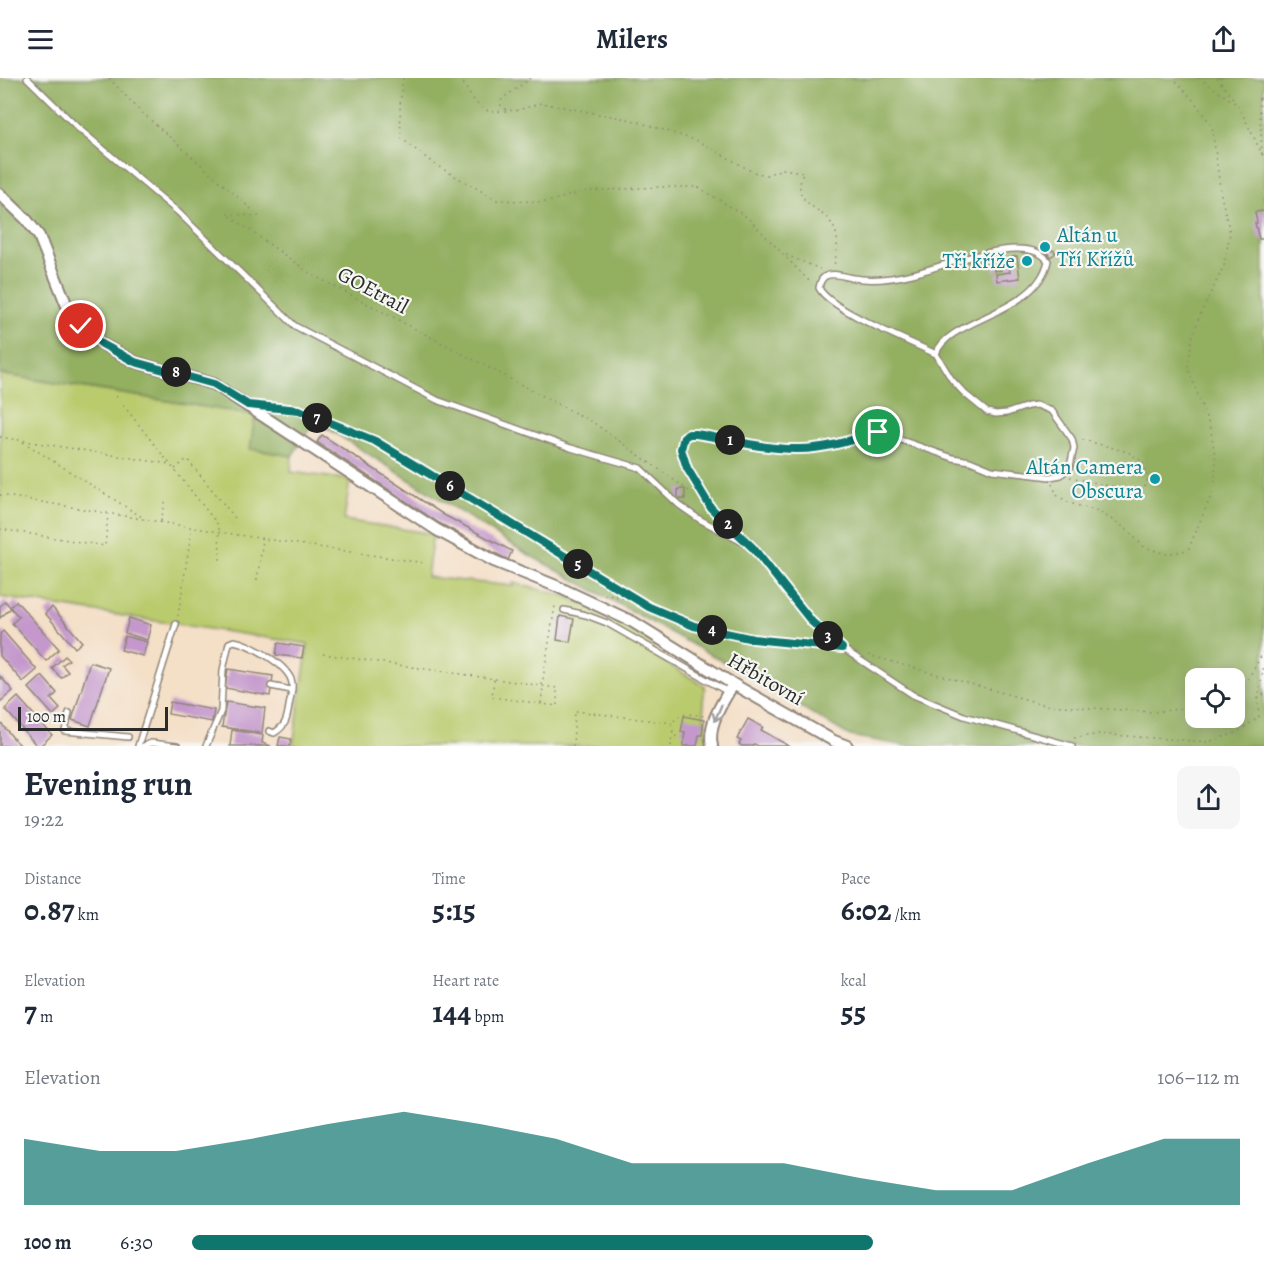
<!DOCTYPE html>
<meta charset="utf-8">
<style>
:root{--surface:#fff;--page:#f6f6f7;--text:#1f2937;--muted:#747a83;--accent:#0f766e}
body{margin:0;font-family:Alegreya,serif;background:var(--page);color:var(--text);height:100vh;display:flex;flex-direction:column;font-size:22px;white-space:nowrap}
*{box-sizing:border-box;margin:0}
p{font-size:20px;color:var(--muted)}
.icon{flex:none;width:33px;height:33px;fill:none;stroke:currentColor;stroke-width:2;stroke-linecap:round;stroke-linejoin:round}
.map{position:relative;height:668px;overflow:hidden}
.panel{display:flex;flex-direction:column;background:var(--surface);flex:1}
.panel>*{flex:none}
.fabs{position:absolute;left:1185px;top:590px;display:grid;gap:12px}
.fabs a{display:grid;place-items:center;width:60px;height:60px;border-radius:12px;background:var(--surface);box-shadow:0 3px 15px #0003;font-size:30px}
.scale{position:absolute;left:18px;bottom:15px;width:150px;box-sizing:border-box;padding-left:6px;border:3px solid #2b2b2b;border-top:0;font-size:16px;line-height:21px;white-space:nowrap;color:#2b2b2b;-webkit-text-stroke:4px #f6f6f2;paint-order:stroke}
.pin{position:absolute;display:grid;place-items:center;width:51px;height:51px;color:#fff;margin:-26px;border:3px solid #fff;border-radius:50%;box-shadow:0 2px 6px #0007}
.km{position:absolute;width:30px;height:30px;margin:-15px;border-radius:50%;background:#222;color:#fff;font-size:16px;line-height:30px;text-align:center}
.round{display:grid;place-items:center;flex:none;width:63px;height:63px;border-radius:12px;background:var(--page)}
.head{display:flex;align-items:center;justify-content:space-between;height:102px;padding:0 24px}
h1{font-size:33px;font-weight:700;line-height:45px}
.figures{display:grid;grid-template-columns:repeat(3,1fr);gap:9px;height:102px;padding:6px 24px}
.figures div{display:grid;align-content:center}
.figures b{font-size:30px;font-weight:700}
.figures small{font-size:16px;font-weight:400}
.figures p{font-size:16px}
.chart{height:168px;padding:12px 24px}
.chart p{display:flex;justify-content:space-between}
.chart svg{width:100%;height:108px;margin-top:6px;fill:var(--accent);opacity:.7}
ul{padding:0 24px;list-style:none;font-size:20px}
li{display:grid;grid-template-columns:96px 72px 1fr;align-items:center;height:45px}
li i{height:15px;border-radius:8px;background:var(--accent)}
header{display:flex;justify-content:space-between;align-items:center;height:78px;padding:0 24px;background:var(--surface);font-size:27px;font-weight:700}
.map>svg:first-child{display:block}
.green{fill:#bacb6e;stroke:#727b4c;stroke-width:1.5}
.forest{fill:#93af61;stroke:#5f6d46;stroke-width:1.5;fill-rule:evenodd}
.building{fill:#c498cc}
.lines{fill:none;stroke-linecap:round;stroke-linejoin:round}
.lane-casing{stroke:#908579;stroke-width:8}
.street-casing{stroke:#908579;stroke-width:14}
.path{stroke:#908579;stroke-width:1.5;stroke-dasharray:1.5 4.5;stroke-linecap:butt}
.lane{stroke:#fff;stroke-width:5}
.street{stroke:#fff;stroke-width:10}
.oneway{stroke:#a0a0a0}
.route-casing{stroke:#fff;stroke-width:12}
.route{stroke:#0f766e;stroke-width:8}
.culture-dot{fill:#0f9aa8;stroke:#f6f6f2;stroke-width:2}
.labels{text-anchor:middle;dominant-baseline:central;stroke-width:4.5;stroke-linejoin:round;paint-order:stroke}
.culture-label{font-size:21px;fill:#0d838f;stroke:#f6f6f2;text-anchor:end}
.street-label{font-size:21px;fill:#2b2b2b;stroke:#f6f6f2}
</style>
<header><svg class="icon" aria-label="menu" viewBox="0 0 24 24"><path d="M4 6h16M4 12h16M4 18h16"/></svg>Milers<svg class="icon" aria-label="share" viewBox="0 0 24 24"><path d="M12 15V3M7 8l5-5 5 5M5 13v7h14v-7"/></svg></header>
<div class="map">
<svg width="1264" height="668" viewBox="0 0 1264 668">
<rect width="100%" height="100%" fill="#f6f6f2"/>
<filter id="ink" filterUnits="userSpaceOnUse"><feTurbulence type="fractalNoise" baseFrequency=".0167" numOctaves="2"/><feDisplacementMap in="SourceGraphic" scale="12" xChannelSelector="R" yChannelSelector="G"/><feConvolveMatrix kernelMatrix="1 2 1 2 8 2 1 2 1" color-interpolation-filters="sRGB"/></filter>
<filter id="wash" filterUnits="userSpaceOnUse"><feTurbulence type="fractalNoise" baseFrequency=".008" numOctaves="4" result="noise"/><feDisplacementMap in="SourceGraphic" scale="24" xChannelSelector="R" yChannelSelector="G"/><feGaussianBlur stdDeviation="1.35" result="paint"/><feColorMatrix in="noise" values="0 0 0 0 0 0 0 0 0 0 0 0 0 0 0 0 0 1.4 0 .05"/><feComposite in="paint" operator="in"/></filter>
<g filter="url(#wash)">
<rect width="100%" height="100%" fill="#f4dfc7"/>
<path class="green" d="M0,296l256,41 -5,34 41,7 -1,16 59,8 -6,40 89,14 -6,43 86,9v-3l53,13 66,31 20,15 2,14 51,30 -2,16 5,44h-415l15,-102 -308,-47z"/>
<path class="forest" d="M0,0h1264v668h-357l-57,-10 -115,-68 -213,-117 -193,-122 -17,-4 -20,31 -42,-7 5,-34 -255,-41zM1196,600h38v39h-38z"/>
<g id="blocks">
<g class="building">
<path d="M1264,133v28h-5l-4,-16h2l-2,-11z"/>
<path d="M1050,171l1,2 2,-1 3,3 -6,4 -3,-5z"/>
<path d="M1017,178l3,22 -23,3 -1,-7 14,-2 -2,-14z"/>
<path d="M1000,185l1,7 -7,1 -1,-7z"/>
<path d="M322,357l122,80 68,36 -4,9 -69,-37 -122,-81z"/>
<rect x="678" y="411" width="7" height="10"/>
<path d="M5,523l6,7 -11,10v-12z"/>
<path d="M16,523l43,48 -13,12 -34,-38 7,-6 -9,-10z"/>
<path d="M52,529l30,35 -7,6 -30,-35z"/>
<path d="M560,538l14,3 -4,23 -13,-2z"/>
<path d="M129,540l22,7 -4,15 -22,-7z"/>
<path d="M3,553l34,39 -14,12 -23,-26v-22z"/>
<path d="M125,558l22,6 -4,14 -22,-6z"/>
<path d="M278,565l26,4 -2,11 -26,-3z"/>
<path d="M65,578l4,4 -7,5 6,7 -7,6 -9,-10z"/>
<path d="M90,584l19,6 -19,58 -18,-6z"/>
<path d="M228,591l45,7 -3,20 -45,-8z"/>
<path d="M0,598l13,15 -13,11z"/>
<path d="M42,598l15,17 -6,6 9,10 -7,6 -24,-27z"/>
<path d="M18,619l34,38 -12,11h-3l-32,-37z"/>
<path d="M170,624l44,8 -2,12 -44,-8z"/>
<path d="M226,624l39,6 -3,25 -40,-6z"/>
<path d="M684,638l20,4 -2,15h-3l-2,11h-14l2,-14h-4z"/>
<path d="M748,641l15,8 -2,3 28,16h-31l-4,-2 -2,2h-10l-3,-2 2,-3 -4,-2z"/>
<path d="M0,644l13,16 8,8h-21z"/>
<path d="M232,652l31,5 -1,8 9,3h-41z"/>
<path d="M280,659l11,2 -1,7h-12z"/>
</g>
</g>
</g>
<g filter="url(#ink)">
<use href="#blocks" fill-opacity="0" stroke="#908579" stroke-width="1.5"/>
<g class="lines">
<defs>
<g id="lane">
<path d="M27,0l51,50 100,84 117,114 142,74 134,48 69,20 39,37 20,14 47,25"/>
<path d="M936,276c-25,-12 -106,-44 -117,-66 1,-5 2,-10 7,-12 7,-4 19,1 27,2 19,3 39,1 59,-4 29,-6 115,-44 136,-13 -12,54 -101,57 -112,93l16,26 13,14 22,18 9,2 11,-1 21,-7 9,-1 15,6 20,28 2,9 -4,18 -9,9 -11,2 -58,-7 -22,-9 -17,-3 -75,-26 -30,10 -49,8 -50,-7 -53,-9h-7l-7,8 -1,7 6,19 24,40 42,39 59,75 30,26 71,47 51,21 108,30"/>
<path d="M564,532l22,5 21,8 121,69"/>
<path d="M271,608l20,4"/>
<path d="M69,635l-4,18 63,6"/>
<path d="M138,668l38,-122"/>
<path d="M143,668l8,-3 26,3"/>
<path d="M206,668l15,-35 2,-41 6,-27 5,-2c16,3 55,24 58,42 1,7 -2,17 -3,23 -2,13 -3,20 -15,27l-5,-2"/>
</g>
<g id="street">
<path d="M0,116l26,25 13,17 28,70 14,20 21,18 33,18 79,22 223,146 57,31 62,25 77,36 100,62 101,57 13,5"/>
<path d="M712,668c-5,-22 11,-44 21,-62"/>
</g>
</defs>
<use href="#lane" class="lane-casing"/>
<use href="#street" class="street-casing"/>
<g class="path">
<path d="M109,0l29,31 121,107 -32,-2 84,60 283,149 98,70"/>
<path d="M403,0l-3,27 1,33 33,26 63,36 50,2 39,-11 73,-4h39l49,30 64,66"/>
<path d="M461,0c5,11 15,30 28,33 6,1 14,0 20,0"/>
<path d="M531,0l-29,21 -2,5 4,5 11,2 26,-8 91,17 66,21 55,31 13,3 16,-6 21,3c-1,5 -4,12 -3,18 3,19 32,20 37,47 1,9 -1,19 -3,29"/>
<path d="M1199,0l39,27 26,53"/>
<path d="M1217,0l18,23"/>
<path d="M1262,76l-3,-58 5,7"/>
<path d="M786,177l34,14"/>
<path d="M116,318l103,130 1,34"/>
<path d="M270,329l29,3 76,31 270,164"/>
<path d="M0,359l169,27"/>
<path d="M23,364l122,77"/>
<path d="M175,391l12,-10 48,59"/>
<path d="M1070,399l62,14 11,-1 5,-11 -5,-17 -15,-10 -48,-13"/>
<path d="M1052,406l5,11 12,8 29,8 27,17 19,19 22,7 22,-4 26,-61 2,-28 -5,-30 -23,-63 4,-30 7,-21 25,-51 6,-33 -9,-38 -9,-69 -18,-25 -21,-23"/>
<path d="M0,417l219,37 205,31"/>
<path d="M161,443l5,-22"/>
<path d="M0,451l105,17 3,-32"/>
<path d="M257,502l6,-40"/>
<path d="M604,517c31,1 61,23 91,31 43,13 89,16 133,21"/>
<path d="M178,538l14,-88"/>
<path d="M323,576l234,34v18l-65,-9 2,-18"/>
<path d="M868,577l178,50 107,7 43,-5"/>
<path d="M542,607l13,-79"/>
<path d="M1234,612l14,-11 16,-28"/>
<path d="M1258,621l6,-5"/>
<path d="M541,625l2,-16"/>
<path d="M676,659l-5,-10c6,-17 19,-13 34,-11"/>
<path d="M1074,660l25,-4 109,8 28,-9 23,-16 -1,-17 6,-35"/>
<path d="M573,668l2,-35 97,12"/>
<path d="M671,668l1,-14"/>
</g>
<use href="#lane" class="lane"/>
<use href="#street" class="street"/>
</g>
<defs><path id="oneway-shaft" d="M-6 0H5M1.5-3L5.5 0L1.5 3" fill="none" stroke-width="1.6" stroke-linecap="round" stroke-linejoin="round" transform="scale(1.5)"/></defs>
<use class="oneway" href="#oneway-shaft" transform="translate(718 635) rotate(113)"/>
</g>
<g class="lines" filter="url(#ink)">
<defs>
<path id="route" d="M81,248l21,18 33,18 79,22 34,21 51,5 76,31 274,166 45,19 59,13 89,9 -30,-26 -59,-74 -42,-40 -24,-40 -6,-19 3,-12 5,-3h7c34,5 69,16 103,15 27,0 53,-9 79,-17"/>
</defs>
<use href="#route" class="route-casing"/>
<use href="#route" class="route"/>
</g>
<g class="culture-dot">
<circle cx="1045" cy="169" r="6"/>
<circle cx="1027" cy="183" r="6"/>
<circle cx="1155" cy="401" r="6"/>
</g>
<g class="labels">
<g class="culture-label">
<text x="1057" y="157" text-anchor="start">Altán u<tspan x="1057" dy="24">Tří Křížů</tspan></text>
<text x="1015" y="183">Tři kříže</text>
<text x="1143" y="389">Altán Camera<tspan x="1143" dy="24">Obscura</tspan></text>
</g>
<g class="street-label">
<text transform="translate(373 212) rotate(28)">GOEtrail</text>
<text transform="translate(766 601) rotate(30)">Hřbitovní</text>
</g>
</g>
</svg>
<div class="fabs">
<a><svg class="icon" aria-label="locate" viewBox="0 0 24 24"><circle cx="12" cy="12" r="6"/><path d="M12 2v4M12 18v4M2 12h4M18 12h4"/></svg></a>
</div>
<div class="scale">100 m</div>
<div class="pin" style="left:878px;top:354px;background:#1e9e55"><svg class="icon" aria-label="arrive" viewBox="0 0 24 24"><path d="M6 21V4h12l-3 4 3 4H6"/></svg></div>
<div class="pin" style="left:81px;top:248px;background:#d93025"><svg class="icon" aria-label="check" viewBox="0 0 24 24"><path d="M5 12l5 5 9-10"/></svg></div>
<b class="km" style="left:730px;top:362px">1</b>
<b class="km" style="left:728px;top:446px">2</b>
<b class="km" style="left:828px;top:558px">3</b>
<b class="km" style="left:712px;top:552px">4</b>
<b class="km" style="left:578px;top:486px">5</b>
<b class="km" style="left:450px;top:408px">6</b>
<b class="km" style="left:317px;top:340px">7</b>
<b class="km" style="left:176px;top:294px">8</b>
</div>
<section class="panel">
<div class="head"><div><h1>Evening run</h1><p>19:22</p></div><a class="round"><svg class="icon" aria-label="share" viewBox="0 0 24 24"><path d="M12 15V3M7 8l5-5 5 5M5 13v7h14v-7"/></svg></a></div>
<div class="figures">
<div><p>Distance</p><b>0.87<small> km</small></b></div>
<div><p>Time</p><b>5:15</b></div>
<div><p>Pace</p><b>6:02<small> /km</small></b></div>
</div>
<div class="figures">
<div><p>Elevation</p><b>7<small> m</small></b></div>
<div><p>Heart rate</p><b>144<small> bpm</small></b></div>
<div><p>kcal</p><b>55</b></div>
</div>
<div class="chart"><p><span>Elevation</span>106–112 m</p>
<svg viewBox="0 0 160 44" preserveAspectRatio="none"><path d="M0 44V17L10 22L20 22L30 17L40 11L50 6L60 11L70 17L80 27L90 27L100 27L110 33L120 38L130 38L140 27L150 17L160 17V44z"/></svg>
</div>
<ul>
<li><b>100 m</b>6:30<i style="width:65%"></i></li>
</ul>
</section>
